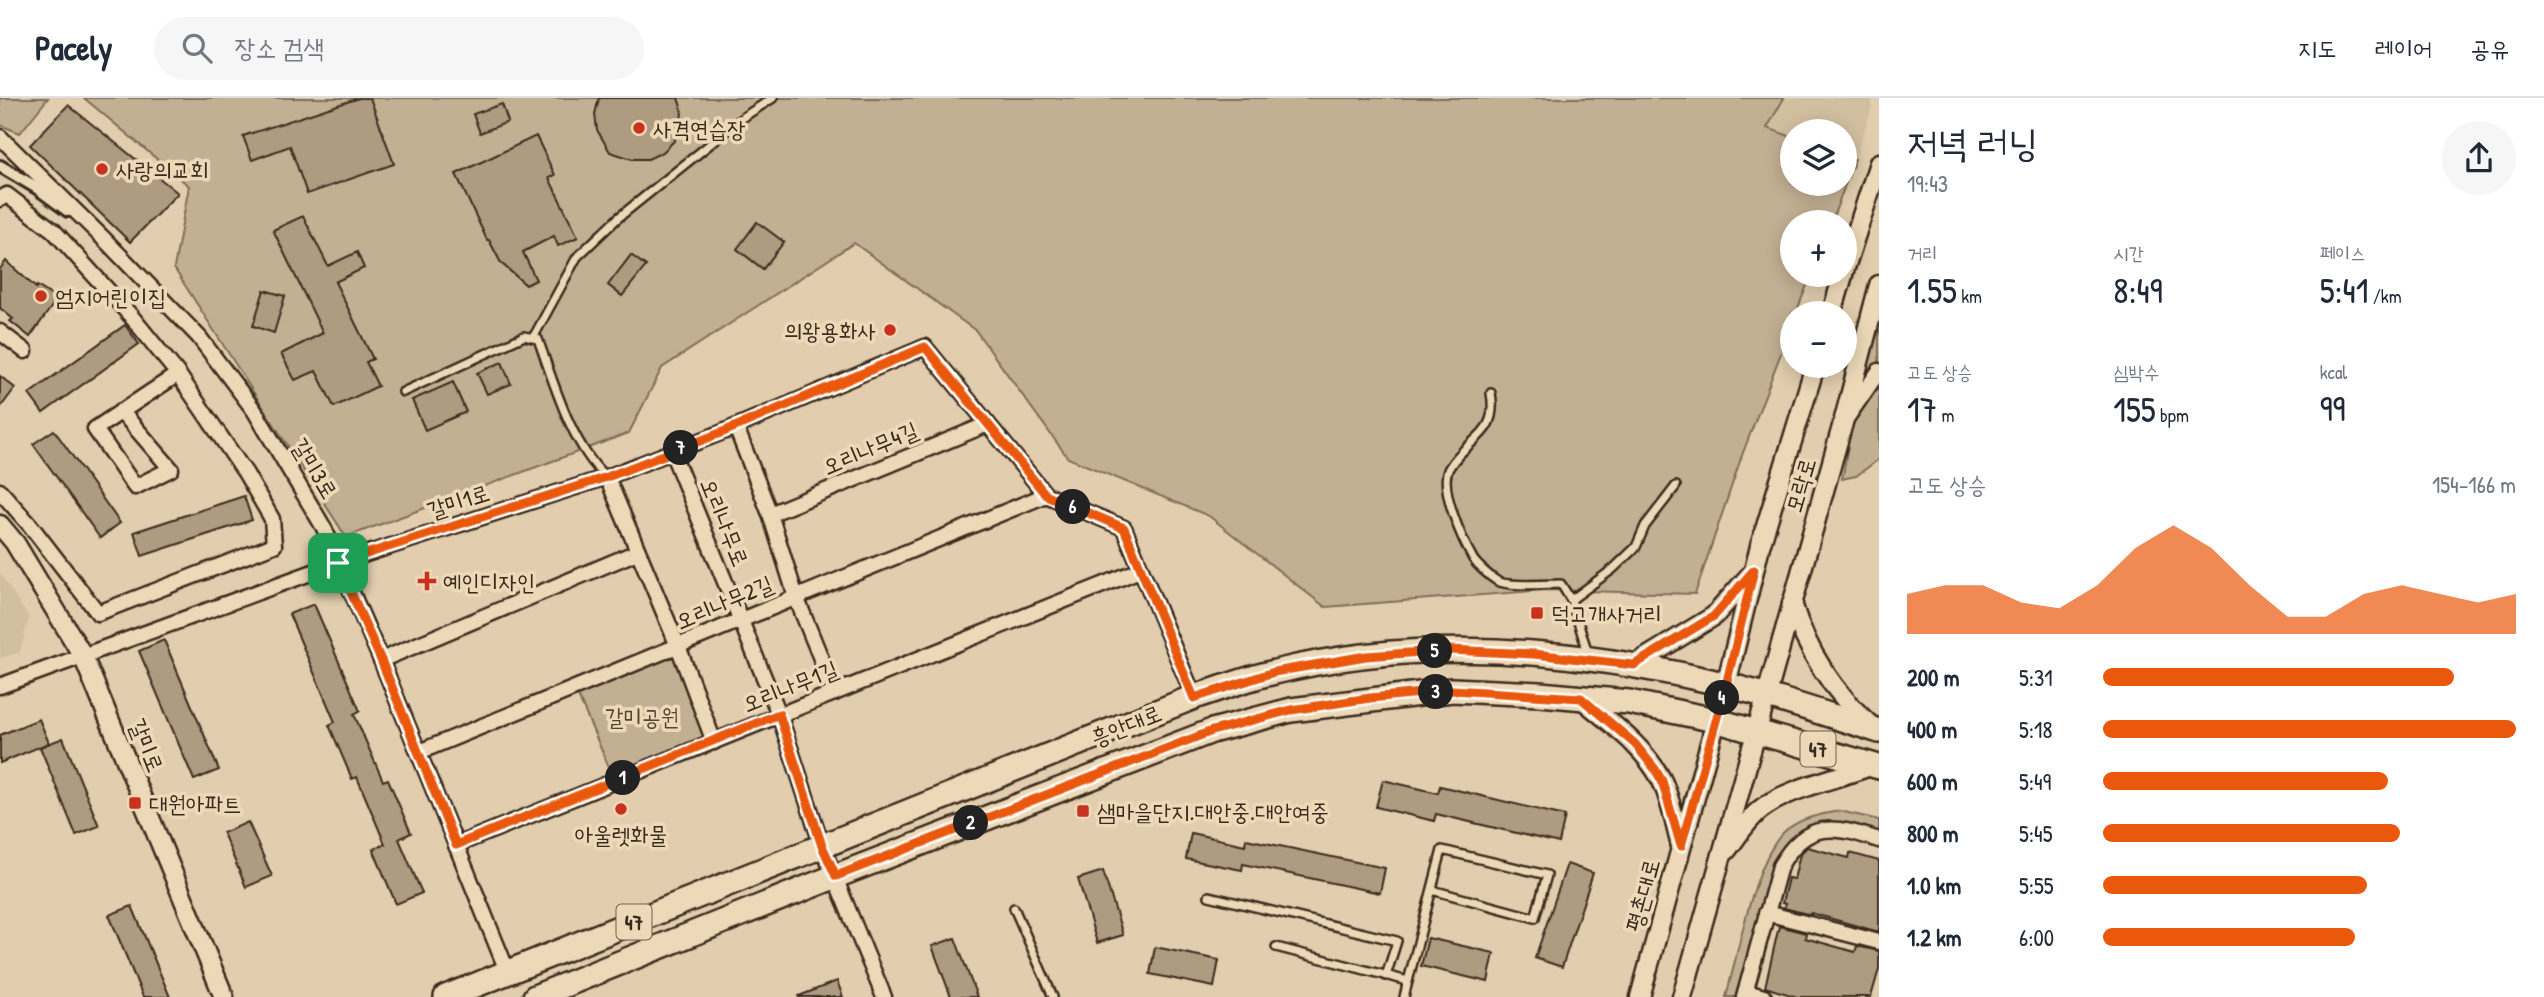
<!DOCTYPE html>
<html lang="ko">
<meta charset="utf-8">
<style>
:root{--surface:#fff;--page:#f6f6f7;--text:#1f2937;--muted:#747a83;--line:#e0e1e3;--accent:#ea580c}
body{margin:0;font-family:"Patrick Hand","Poor Story",sans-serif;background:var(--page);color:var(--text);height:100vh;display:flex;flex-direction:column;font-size:26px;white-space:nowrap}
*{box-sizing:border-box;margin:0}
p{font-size:23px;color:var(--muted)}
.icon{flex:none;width:38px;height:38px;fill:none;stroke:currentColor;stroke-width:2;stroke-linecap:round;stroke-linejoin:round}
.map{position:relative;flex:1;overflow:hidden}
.details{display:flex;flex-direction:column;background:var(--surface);width:665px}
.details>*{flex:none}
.controls{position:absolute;left:1780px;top:21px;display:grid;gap:14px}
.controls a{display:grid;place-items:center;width:77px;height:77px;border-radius:50%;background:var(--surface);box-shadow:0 4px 18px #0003;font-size:35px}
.pin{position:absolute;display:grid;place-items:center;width:60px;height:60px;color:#fff;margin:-30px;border-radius:14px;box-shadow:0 4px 10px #0006}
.km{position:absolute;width:35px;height:35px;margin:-18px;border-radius:50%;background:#222;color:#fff;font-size:19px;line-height:35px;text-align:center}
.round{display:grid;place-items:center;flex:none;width:74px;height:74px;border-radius:37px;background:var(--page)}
.head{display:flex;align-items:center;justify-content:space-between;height:119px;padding:0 28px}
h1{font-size:38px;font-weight:600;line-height:52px}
.stats{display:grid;grid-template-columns:repeat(3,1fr);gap:10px;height:119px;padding:7px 28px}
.stats div{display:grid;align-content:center}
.stats b{font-size:35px;font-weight:600}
.stats small{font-size:19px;font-weight:400}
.stats p{font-size:19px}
.chart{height:196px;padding:14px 28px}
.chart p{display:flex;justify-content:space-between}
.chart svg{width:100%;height:126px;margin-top:7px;fill:var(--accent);opacity:.7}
ul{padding:0 28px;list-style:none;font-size:23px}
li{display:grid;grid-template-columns:112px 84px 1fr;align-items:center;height:52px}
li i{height:18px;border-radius:9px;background:var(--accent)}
header{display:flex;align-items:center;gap:42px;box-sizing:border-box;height:98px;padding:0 35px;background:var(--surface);border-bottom:2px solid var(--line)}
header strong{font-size:33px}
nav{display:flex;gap:38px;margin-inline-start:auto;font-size:24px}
.search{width:490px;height:63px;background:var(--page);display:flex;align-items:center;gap:18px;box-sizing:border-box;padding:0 24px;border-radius:38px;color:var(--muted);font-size:26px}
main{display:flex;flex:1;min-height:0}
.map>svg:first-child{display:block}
.built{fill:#d2bfa0}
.green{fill:#c3b093;stroke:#7f6d58;stroke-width:2}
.building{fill:#ae9b80;stroke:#3b2a1e;stroke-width:2}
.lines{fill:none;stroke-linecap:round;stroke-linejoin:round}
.service-casing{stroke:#3b2a1e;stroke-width:12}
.pedestrian-casing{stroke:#3b2a1e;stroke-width:16}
.minor-casing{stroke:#3b2a1e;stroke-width:19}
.tertiary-casing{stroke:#3b2a1e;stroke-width:23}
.primary-casing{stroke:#3b2a1e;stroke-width:28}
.service{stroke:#edd9b7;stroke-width:7}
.pedestrian{stroke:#edd9b7;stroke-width:10}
.minor{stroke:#edd9b7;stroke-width:14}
.tertiary{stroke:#edd9b7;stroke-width:18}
.primary{stroke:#edd9b7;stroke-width:23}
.route-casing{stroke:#fff;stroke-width:14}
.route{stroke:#ea580c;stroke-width:9}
.poi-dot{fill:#c8321e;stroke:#edd9b7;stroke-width:2.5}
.labels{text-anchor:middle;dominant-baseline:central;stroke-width:7;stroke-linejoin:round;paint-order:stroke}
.shield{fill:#edd9b7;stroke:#705e4c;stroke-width:2}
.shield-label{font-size:21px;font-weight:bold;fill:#3b2a1e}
.poi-label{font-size:23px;fill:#3b2a1e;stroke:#edd9b7;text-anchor:start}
.street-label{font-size:23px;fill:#3b2a1e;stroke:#edd9b7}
.park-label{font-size:23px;fill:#564535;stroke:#edd9b7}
</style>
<header>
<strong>Pacely</strong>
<div class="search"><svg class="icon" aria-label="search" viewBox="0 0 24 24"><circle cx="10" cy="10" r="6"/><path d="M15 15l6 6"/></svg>장소 검색</div>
<nav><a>지도</a><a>레이어</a><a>공유</a></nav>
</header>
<main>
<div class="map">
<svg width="1879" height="899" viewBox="0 0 1879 899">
<rect width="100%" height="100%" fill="#e2ceae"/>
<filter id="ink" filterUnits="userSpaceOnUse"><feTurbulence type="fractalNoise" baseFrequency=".0143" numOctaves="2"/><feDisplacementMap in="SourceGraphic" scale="14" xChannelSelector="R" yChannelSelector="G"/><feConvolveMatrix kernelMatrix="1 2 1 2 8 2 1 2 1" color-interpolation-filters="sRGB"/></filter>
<g filter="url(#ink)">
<g class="built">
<path d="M1784,0h88v9l-17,52 -10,-4 -1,-24h-52v6l-25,-9z"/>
<path d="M0,475l29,45 -9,34 -20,6z"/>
</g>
<g class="green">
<path d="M0,0h48l-28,35 -20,-8z"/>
<path d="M84,0h1700l-17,30 25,9v47h52l1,-29 10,4 -24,63h-39v53h19l-15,38h-4v11l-51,134 -46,136 -149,-4 -221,17 -116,-91 -141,-58 -92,-127 -122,-88 -192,125 -33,65 -283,104 -172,-269 15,-82z"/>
<path d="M1879,233v128l-23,17 -14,3c9,-44 15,-110 37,-148z"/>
<path d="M678,548l36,96 -99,39 -40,-92z"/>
<path d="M1840,713l39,9v17l-75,-6 -16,12 -11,19 -35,135h-16c12,-43 28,-138 59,-166 15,-13 36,-17 55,-20z"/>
</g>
<g class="building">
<path d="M359,0h11l24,66 -87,30 -17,-48 -38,14 -9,-24z"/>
<path d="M599,0h79l4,12 -1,17 -7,14 -11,11 -15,7h-16l-22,-7 -13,-22 -2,-16z"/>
<path d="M502,6l6,18 -28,11 -7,-19z"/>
<path d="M68,7l110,88 -48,49 -100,-97z"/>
<path d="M536,38l19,39 -6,3 29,59 -20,9 -4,-10 -31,16 13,28 -10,5 -25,-22 -12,-23h-2l-31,-66z"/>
<path d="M303,118l25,50 29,-14 7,16 -29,14 38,77 -7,3 12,24 -44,21 -18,-36 -21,9 -14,-26 42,-21 -50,-103z"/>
<path d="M757,124l27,20 -21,27 -26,-20z"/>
<path d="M631,157l15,11 -24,30 -14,-11z"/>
<path d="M6,163l30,27 1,-2 20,13 -27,38 -20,-16 3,-2 -13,-11v-39z"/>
<path d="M264,192l21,6 -11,37 -21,-7z"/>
<path d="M125,227l14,19 -96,69 -14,-19z"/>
<path d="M502,264l9,22 -24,10 -10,-21z"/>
<path d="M0,278l15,12 -15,20z"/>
<path d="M453,284l13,30 -41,18 -13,-30z"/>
<path d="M54,332l66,93 -20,15 -67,-94z"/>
<path d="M244,398l8,24 -110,36 -8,-24z"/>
<path d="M314,506l46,107 -6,3 29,67 5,-2 23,54 -12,6 23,54 -26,11 -23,-55 12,-5 -28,-67 -5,2 -23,-54 6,-3 -46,-108z"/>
<path d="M164,542l55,130 -25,10 -55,-129z"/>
<path d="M39,621l10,24 -49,20v-28z"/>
<path d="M63,640l36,88 -23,9 -36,-88z"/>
<path d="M1383,682l55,13 2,-7 125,30 -6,27 -123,-29 -2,7 -58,-14z"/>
<path d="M248,724l24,54 -26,11 -23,-54z"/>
<path d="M1191,735l54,12 1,-6 139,29 -5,25 -137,-29 -1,6 -56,-11z"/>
<path d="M1807,749l42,11 1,-5 29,8v71l-68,-19v2l-27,-7 1,-4 -3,-1 6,-25 6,1 6,-25z"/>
<path d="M1567,766l26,9 -31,94 -27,-9z"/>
<path d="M1103,773l20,64 -26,8 -19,-64z"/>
<path d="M132,808l38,91h-27l-34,-82z"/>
<path d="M1779,828l27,7 -1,5 50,14 2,-6 22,5v18l-8,28h-74l-32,-10z"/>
<path d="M955,840l22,59h-26l-19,-51z"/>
<path d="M1428,840l66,15 -6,29 -67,-16z"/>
<path d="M1155,849l64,13 -5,27 -64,-13z"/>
<path d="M837,883l6,16h-44v-1z"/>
</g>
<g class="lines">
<defs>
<g id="service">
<path d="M533,240l44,-81 41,-39 127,-102 28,-18"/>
<path d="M403,294l121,-56 14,3c16,44 33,106 68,138"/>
<path d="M1491,295c8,44 -24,44 -42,75 -11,19 14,73 24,91 5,7 16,17 24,22 10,6 50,3 64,3l10,16 18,56"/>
<path d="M1571,502l42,-31 23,-22 9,-21 31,-40"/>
<path d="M1209,798l188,45 -11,35"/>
<path d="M1014,810l39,89"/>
<path d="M1276,849l132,34"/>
<path d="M1404,899l38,-147 105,25 -12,43 -103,-28"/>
</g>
<path id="pedestrian" d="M0,68l37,22 31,23"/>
<g id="minor">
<path d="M0,39l104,102 95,98 55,73 70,118 57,132 127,313"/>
<path d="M0,101l7,-4 47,36 77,85 47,58"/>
<path d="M0,234l25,19"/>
<path d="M1846,321l33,-48"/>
<path d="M736,329l34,87 26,83 39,96"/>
<path d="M672,354l107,262 43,132 62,151"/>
<path d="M607,379l71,169 36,96"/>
<path d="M0,393l30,34 68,88 176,-68 -2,-26 -26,-45 -68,-100 -83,55 40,58 36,-18 -50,-58"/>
<path d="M770,416l218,-90"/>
<path d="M381,562l256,-108"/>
<path d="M0,588l338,-123 269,-86 116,-45 202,-85 121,148 78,33 70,169"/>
<path d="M419,654l627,-257"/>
<path d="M456,747l684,-275"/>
<path d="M1766,815l113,29"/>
<path d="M1746,894l18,5"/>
<path d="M1744,899l36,-131c26,-46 54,-41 99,-26"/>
</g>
<g id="tertiary">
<path d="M1844,173l35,-108"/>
<path d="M1832,215l11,-38"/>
<path d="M0,427l15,18 68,113 141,341"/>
<path d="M1792,505c15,50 42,90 81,125"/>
<path d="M1634,567l80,-49 38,-43"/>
<path d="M1581,600c28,24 62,47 80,81 10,19 14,46 20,67"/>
<path d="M1726,753c11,-14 21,-31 35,-42 29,-22 77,-30 111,-44"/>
<path d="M1640,899l86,-312 34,-139 55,-180"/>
<path d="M1682,899l161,-574 36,-138"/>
</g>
<g id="primary">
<path d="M446,899l748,-300c26,-8 53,-19 81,-25 140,-35 291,-24 431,8 58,13 116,33 173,51"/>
<path d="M535,899l301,-121 376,-145 79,-21 161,-20 88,4 89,8 86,18 164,47"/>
</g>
</defs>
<use href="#service" class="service-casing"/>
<use href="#pedestrian" class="pedestrian-casing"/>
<use href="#minor" class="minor-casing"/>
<use href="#tertiary" class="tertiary-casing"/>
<use href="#primary" class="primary-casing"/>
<use href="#service" class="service"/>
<use href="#pedestrian" class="pedestrian"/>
<use href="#minor" class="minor"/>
<use href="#tertiary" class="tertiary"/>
<use href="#primary" class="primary"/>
</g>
</g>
<g class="lines" filter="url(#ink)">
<defs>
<path id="route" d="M925,249l121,148 78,33 70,170 80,-26 92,-16 84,-6 84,4 100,11 80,-49 40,-46 -28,115 -45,161 -19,-65 -7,-12 -20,-25 -54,-46 -129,-8 -82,8 -79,12 -79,21 -376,145 -14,-30 -43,-132 -323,131 -75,-185 -43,-97 269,-86 116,-45z"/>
</defs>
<use href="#route" class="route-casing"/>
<use href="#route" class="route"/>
</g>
<g class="poi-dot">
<circle cx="639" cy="30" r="7"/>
<circle cx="102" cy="71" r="7"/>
<circle cx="41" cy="198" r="7"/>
<circle cx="890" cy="232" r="7"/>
<path d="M423.5 472.5h7v7h7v7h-7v7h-7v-7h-7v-7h7z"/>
<rect x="1530" y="508" width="14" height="14" rx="3.5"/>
<rect x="128" y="698" width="14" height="14" rx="3.5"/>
<circle cx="621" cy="711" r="7"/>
<rect x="1076" y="706" width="14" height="14" rx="3.5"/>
</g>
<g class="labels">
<g class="shield">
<rect x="1800.5" y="633.5" width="35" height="35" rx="5"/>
<rect x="616.5" y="806.5" width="35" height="35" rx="5"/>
</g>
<g class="shield-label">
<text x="1818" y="651">47</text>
<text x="634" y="824">47</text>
</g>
<g class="poi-label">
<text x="653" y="30">사격연습장</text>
<text x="116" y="71">사랑의교회</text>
<text x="55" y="198">엄지어린이집</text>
<text x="876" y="232" text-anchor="end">의왕용화사</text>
<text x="443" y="483">예인디자인</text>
<text x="1551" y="515">덕고개사거리</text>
<text x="149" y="705">대원아파트</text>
<text x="1097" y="713">샘마을단지.대안중.대안여중</text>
<text x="621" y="736" text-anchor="middle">아울렛화물</text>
</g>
<g class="street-label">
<text transform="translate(870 350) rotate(-23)">오리나무4길</text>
<text transform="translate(315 370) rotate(59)">갈미3로</text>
<text transform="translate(1800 387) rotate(-74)">모락로</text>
<text transform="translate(458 403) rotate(-18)">갈미1로</text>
<text transform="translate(725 424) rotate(68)">오리나무로</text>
<text transform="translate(724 504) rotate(-23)">오리나무2길</text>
<text transform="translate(790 588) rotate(-22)">오리나무1길</text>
<text transform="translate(1126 627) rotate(-22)">흥안대로</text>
<text transform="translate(147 647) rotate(68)">갈미로</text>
<text transform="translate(1642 797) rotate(-75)">평촌대로</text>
</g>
<g class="park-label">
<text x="642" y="618">갈미공원</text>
</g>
</g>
</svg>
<div class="controls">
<a><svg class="icon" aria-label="layers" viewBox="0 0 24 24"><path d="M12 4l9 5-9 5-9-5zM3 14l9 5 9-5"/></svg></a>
<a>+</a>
<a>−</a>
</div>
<div class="pin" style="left:338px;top:465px;background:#1e9e55"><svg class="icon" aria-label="arrive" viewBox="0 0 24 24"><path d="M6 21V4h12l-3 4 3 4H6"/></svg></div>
<b class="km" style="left:623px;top:680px">1</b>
<b class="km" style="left:971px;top:725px">2</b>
<b class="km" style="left:1436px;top:594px">3</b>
<b class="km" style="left:1722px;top:600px">4</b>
<b class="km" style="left:1435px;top:553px">5</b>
<b class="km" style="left:1073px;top:409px">6</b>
<b class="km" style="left:681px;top:350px">7</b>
</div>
<section class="details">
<div class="head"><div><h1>저녁 러닝</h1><p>19:43</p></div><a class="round"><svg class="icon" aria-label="share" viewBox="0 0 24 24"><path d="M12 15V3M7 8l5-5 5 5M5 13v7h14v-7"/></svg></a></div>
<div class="stats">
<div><p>거리</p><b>1.55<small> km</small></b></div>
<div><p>시간</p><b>8:49</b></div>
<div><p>페이스</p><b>5:41<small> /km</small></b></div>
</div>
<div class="stats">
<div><p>고도 상승</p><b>17<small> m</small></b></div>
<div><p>심박수</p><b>155<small> bpm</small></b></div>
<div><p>kcal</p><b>99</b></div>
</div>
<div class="chart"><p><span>고도 상승</span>154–166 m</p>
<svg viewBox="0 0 160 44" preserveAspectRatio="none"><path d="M0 44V30L10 27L20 27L30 33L40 35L50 27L60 14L70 6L80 14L90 27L100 38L110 38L120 30L130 27L140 30L150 33L160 30V44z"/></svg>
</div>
<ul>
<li><b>200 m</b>5:31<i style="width:85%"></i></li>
<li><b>400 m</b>5:18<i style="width:100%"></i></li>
<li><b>600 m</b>5:49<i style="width:69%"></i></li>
<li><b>800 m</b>5:45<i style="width:72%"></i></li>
<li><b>1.0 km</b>5:55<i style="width:64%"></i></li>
<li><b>1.2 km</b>6:00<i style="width:61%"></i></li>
</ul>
</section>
</main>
